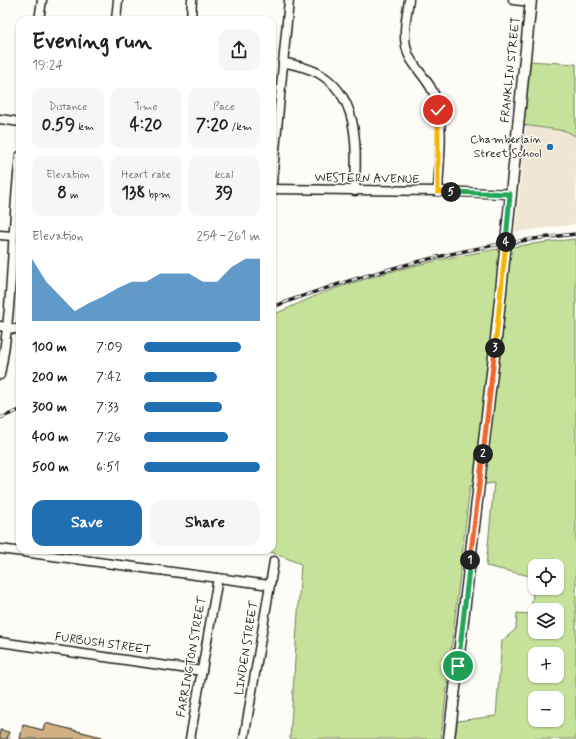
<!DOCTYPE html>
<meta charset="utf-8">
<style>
:root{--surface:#fff;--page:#f6f6f6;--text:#222;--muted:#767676;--accent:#1f6fb2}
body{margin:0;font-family:Mynerve,sans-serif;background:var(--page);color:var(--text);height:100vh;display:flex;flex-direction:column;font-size:15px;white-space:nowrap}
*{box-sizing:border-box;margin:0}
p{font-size:13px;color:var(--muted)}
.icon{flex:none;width:22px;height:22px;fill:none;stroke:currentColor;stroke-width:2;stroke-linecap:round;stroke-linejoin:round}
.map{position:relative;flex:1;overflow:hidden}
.details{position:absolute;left:16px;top:16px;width:260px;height:538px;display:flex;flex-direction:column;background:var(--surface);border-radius:12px;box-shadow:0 1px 3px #0004}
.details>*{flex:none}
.controls{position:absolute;left:528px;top:559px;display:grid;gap:8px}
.controls a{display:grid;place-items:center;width:36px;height:36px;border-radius:8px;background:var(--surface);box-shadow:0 1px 3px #0004;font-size:20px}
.pin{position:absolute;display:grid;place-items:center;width:34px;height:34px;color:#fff;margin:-17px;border:2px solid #fff;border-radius:50%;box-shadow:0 1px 4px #0007}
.km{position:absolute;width:20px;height:20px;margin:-10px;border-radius:50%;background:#222;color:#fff;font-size:11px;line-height:20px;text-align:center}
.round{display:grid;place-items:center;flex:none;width:42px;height:42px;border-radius:12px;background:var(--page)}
.overview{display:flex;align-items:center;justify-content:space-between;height:68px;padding:0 16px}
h1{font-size:22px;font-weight:700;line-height:30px}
.stats{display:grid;grid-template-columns:repeat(3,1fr);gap:6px;height:68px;padding:4px 16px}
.stats div{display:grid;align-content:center;border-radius:10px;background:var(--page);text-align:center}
.stats b{font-size:17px;font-weight:700}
.stats small{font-size:11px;font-weight:400}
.stats p{font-size:11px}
.chart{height:112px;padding:8px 16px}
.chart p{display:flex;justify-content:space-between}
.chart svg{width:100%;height:72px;margin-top:4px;fill:var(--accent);opacity:.7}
.button{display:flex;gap:8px;margin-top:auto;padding:8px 16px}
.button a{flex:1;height:46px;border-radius:12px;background:var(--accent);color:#fff;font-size:16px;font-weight:700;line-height:46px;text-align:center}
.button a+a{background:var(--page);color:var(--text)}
ul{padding:0 16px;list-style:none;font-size:13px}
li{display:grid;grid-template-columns:64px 48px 1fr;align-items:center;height:30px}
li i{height:10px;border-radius:5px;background:var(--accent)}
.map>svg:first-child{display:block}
.built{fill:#f0e6d4}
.green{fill:#c6e29a;stroke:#717f5b;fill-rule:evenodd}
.shadow{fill:#0003}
.building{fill:#d1b184;stroke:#1c1c1c}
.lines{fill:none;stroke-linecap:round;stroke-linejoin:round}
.minor-casing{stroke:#1c1c1c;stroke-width:11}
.tertiary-casing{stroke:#1c1c1c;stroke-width:13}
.minor{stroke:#fdfcf7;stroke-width:8}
.tertiary{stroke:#fdfcf7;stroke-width:10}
.rail-casing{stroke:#1c1c1c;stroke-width:3.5}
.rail{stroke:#fdfcf7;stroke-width:2;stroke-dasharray:6;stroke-linecap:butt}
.split-1-casing{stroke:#fff;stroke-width:8}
.split-2-casing{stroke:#fff;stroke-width:8}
.split-3-casing{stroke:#fff;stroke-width:8}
.split-4-casing{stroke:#fff;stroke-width:8}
.split-5-casing{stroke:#fff;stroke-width:8}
.split-6-casing{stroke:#fff;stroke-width:8}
.split-1{stroke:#22a559;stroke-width:5}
.split-2{stroke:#f0652b;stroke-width:5}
.split-3{stroke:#f0652b;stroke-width:5}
.split-4{stroke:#f5b400;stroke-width:5}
.split-5{stroke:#22a559;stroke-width:5}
.split-6{stroke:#f5b400;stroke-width:5}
.poi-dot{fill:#1f6fb2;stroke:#fdfcf7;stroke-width:1.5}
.labels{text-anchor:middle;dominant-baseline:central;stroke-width:3;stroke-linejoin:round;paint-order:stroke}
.street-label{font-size:12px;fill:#1c1c1c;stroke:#fdfcf7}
.poi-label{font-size:12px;fill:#1c1c1c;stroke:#fdfcf7;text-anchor:end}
</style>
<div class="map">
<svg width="576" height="739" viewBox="0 0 576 739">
<rect width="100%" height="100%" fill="#fdfcf7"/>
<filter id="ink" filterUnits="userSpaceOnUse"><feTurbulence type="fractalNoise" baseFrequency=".025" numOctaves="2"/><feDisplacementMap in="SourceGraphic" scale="8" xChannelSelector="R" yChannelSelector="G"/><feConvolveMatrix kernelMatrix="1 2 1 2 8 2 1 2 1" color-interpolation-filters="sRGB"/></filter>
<g filter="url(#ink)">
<path class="built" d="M533,64l43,5v155l-61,8z"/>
<g class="green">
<path d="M529,61l47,3v72l-10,-5 -43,-6z"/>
<path d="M576,239v500h-121l2,-18 39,-5 6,-75 14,-12 1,-16 14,1 2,-23 3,-3h21v-22h-22v16l-5,-6 -44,-10 8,-83 -24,3 -29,253h-151l11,-175 -35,-14h6v-235c22,-9 43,-20 65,-27 77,-26 158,-41 239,-49zM535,610h22v22h-22zM535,654h22v22h-22zM535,698h22v22h-22z"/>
</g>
<g class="shadow">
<path d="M45,725l66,14h-90l23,-8z"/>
<path d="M0,731l8,2 4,6h-12z"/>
</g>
<g class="building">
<path d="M45,723l57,14v2h-82l3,-14 20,5z"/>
<path d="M0,730l9,2 -2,7h-7z"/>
</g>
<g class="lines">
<defs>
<g id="minor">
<path d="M409,0c-3,19 -8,40 1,58 9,15 22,26 27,44 7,28 2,61 1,89"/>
<path d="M513,0l18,2"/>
<path d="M39,20l3,-20"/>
<path d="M116,20l2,-20"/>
<path d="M191,20l1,-20"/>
<path d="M283,62c11,3 24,5 35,11 43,24 38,76 37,118"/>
<path d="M0,119l20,3"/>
<path d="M272,183l17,-183"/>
<path d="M272,189l166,2 72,3"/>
<path d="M0,235l12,1"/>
<path d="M0,326l20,4"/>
<path d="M0,375c14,-72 11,-146 20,-219"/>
<path d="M0,549l270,36"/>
<path d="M0,642l202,29"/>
<path d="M190,739l28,-161"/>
<path d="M244,739l30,-178"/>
</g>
<path id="tertiary" d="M449,739l47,-400 35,-339"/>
</defs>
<use href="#minor" class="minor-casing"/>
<use href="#tertiary" class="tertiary-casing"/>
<use href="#minor" class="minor"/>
<use href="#tertiary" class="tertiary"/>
<defs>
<g id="rail">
<path d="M272,307c98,-36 199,-63 304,-73"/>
<path d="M0,418l20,-8"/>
</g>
</defs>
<use href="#rail" class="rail-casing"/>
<use href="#rail" class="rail"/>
</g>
</g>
<g class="lines" filter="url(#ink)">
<defs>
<path id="split-1" d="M458,666l12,-106"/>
<path id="split-2" d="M470,560l13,-106"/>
<path id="split-3" d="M483,454l12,-106"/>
<path id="split-4" d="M495,348l11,-106"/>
<path id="split-5" d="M451,192l59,2 -4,48"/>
<path id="split-6" d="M438,110v82h13"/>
</defs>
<use href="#split-1" class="split-1-casing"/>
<use href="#split-2" class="split-2-casing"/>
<use href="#split-3" class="split-3-casing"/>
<use href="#split-4" class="split-4-casing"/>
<use href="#split-5" class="split-5-casing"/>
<use href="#split-6" class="split-6-casing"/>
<use href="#split-1" class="split-1"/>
<use href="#split-2" class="split-2"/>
<use href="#split-3" class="split-3"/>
<use href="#split-4" class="split-4"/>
<use href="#split-5" class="split-5"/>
<use href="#split-6" class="split-6"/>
</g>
<circle class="poi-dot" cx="550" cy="147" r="4"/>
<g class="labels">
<g class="street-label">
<text transform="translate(511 70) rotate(-84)">FRANKLIN STREET</text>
<text transform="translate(367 179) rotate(1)">WESTERN AVENUE</text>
<text transform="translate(103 644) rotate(8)">FURBUSH STREET</text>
<text transform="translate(247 648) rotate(-81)">LINDEN STREET</text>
<text transform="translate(192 657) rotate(-80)">FARRINGTON STREET</text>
</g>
<g class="poi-label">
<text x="542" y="140">Chamberlain<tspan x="542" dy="14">Street School</tspan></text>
</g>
</g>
</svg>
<div class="controls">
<a><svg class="icon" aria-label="locate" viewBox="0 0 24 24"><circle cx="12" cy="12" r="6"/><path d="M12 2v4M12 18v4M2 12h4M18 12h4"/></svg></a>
<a><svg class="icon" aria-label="layers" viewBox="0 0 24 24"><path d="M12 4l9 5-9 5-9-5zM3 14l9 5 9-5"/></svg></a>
<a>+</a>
<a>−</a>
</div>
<div class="pin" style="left:458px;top:666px;background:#1e9e55"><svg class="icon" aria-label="arrive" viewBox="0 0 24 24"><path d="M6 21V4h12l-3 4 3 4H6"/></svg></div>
<div class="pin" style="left:438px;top:110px;background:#d93025"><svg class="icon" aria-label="check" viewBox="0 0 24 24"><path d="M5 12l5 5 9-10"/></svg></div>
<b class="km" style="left:470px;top:560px">1</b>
<b class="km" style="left:483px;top:454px">2</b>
<b class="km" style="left:495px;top:348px">3</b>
<b class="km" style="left:506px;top:242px">4</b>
<b class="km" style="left:451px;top:192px">5</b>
<section class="details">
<div class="overview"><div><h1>Evening run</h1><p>19:24</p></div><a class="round"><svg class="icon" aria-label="share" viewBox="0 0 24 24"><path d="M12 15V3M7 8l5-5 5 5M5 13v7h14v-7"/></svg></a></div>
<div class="stats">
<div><p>Distance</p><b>0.59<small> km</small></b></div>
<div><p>Time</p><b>4:20</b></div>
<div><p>Pace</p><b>7:20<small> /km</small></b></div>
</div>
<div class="stats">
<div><p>Elevation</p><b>8<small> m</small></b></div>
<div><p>Heart rate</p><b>138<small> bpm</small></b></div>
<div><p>kcal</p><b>39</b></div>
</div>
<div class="chart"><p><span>Elevation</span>254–261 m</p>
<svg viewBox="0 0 160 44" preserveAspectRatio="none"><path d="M0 44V6L10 20L20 29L30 38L40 33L50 29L60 24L70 20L80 20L90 15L100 15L110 15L120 20L130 20L140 11L150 6L160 6V44z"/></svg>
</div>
<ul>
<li><b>100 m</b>7:09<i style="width:84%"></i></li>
<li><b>200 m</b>7:42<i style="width:63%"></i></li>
<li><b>300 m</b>7:33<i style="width:67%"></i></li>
<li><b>400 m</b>7:26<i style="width:72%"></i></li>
<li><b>500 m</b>6:51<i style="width:100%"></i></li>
</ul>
<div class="button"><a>Save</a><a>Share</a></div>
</section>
</div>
